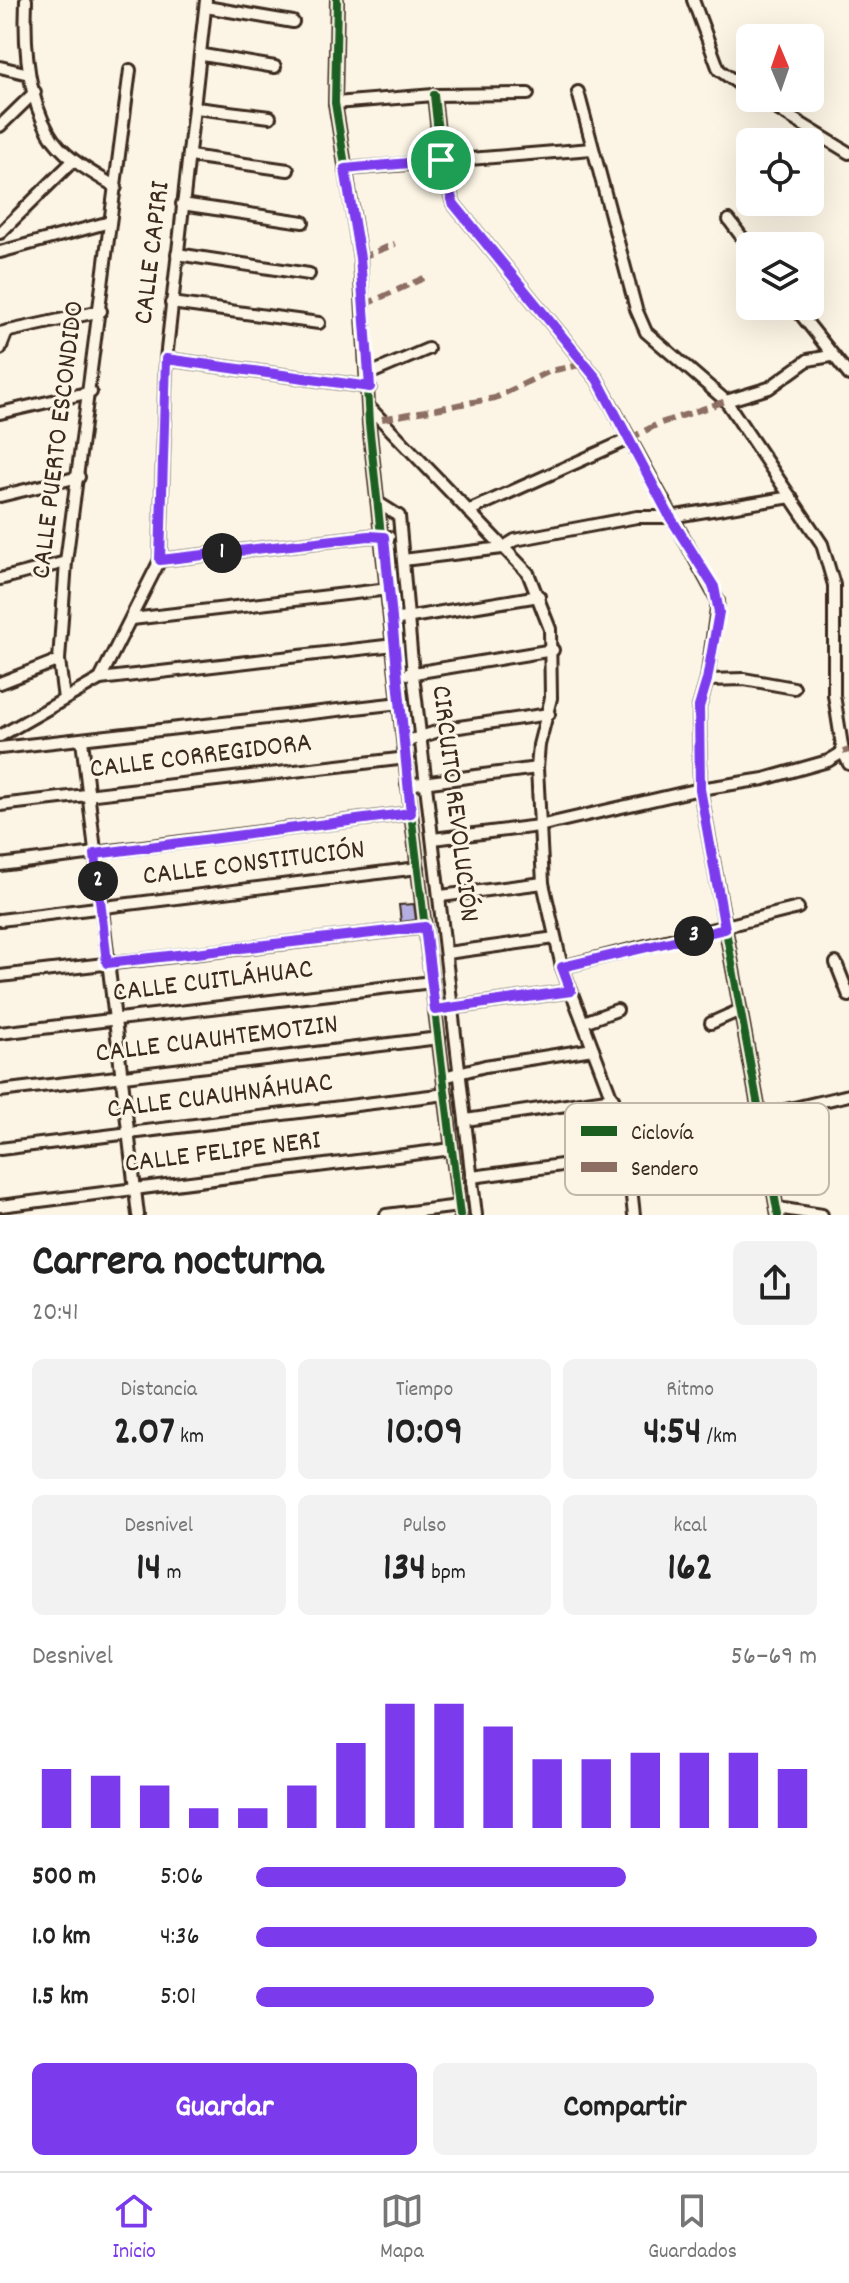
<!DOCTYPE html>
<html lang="es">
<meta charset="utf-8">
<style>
:root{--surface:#fff;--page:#f2f2f2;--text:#222;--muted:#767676;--line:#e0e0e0;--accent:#7c3aed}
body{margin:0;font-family:Dekko,sans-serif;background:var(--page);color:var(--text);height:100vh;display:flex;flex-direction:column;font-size:30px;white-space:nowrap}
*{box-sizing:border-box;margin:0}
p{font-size:26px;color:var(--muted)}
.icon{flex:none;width:44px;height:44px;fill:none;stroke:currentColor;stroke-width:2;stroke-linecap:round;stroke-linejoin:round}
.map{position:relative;height:1215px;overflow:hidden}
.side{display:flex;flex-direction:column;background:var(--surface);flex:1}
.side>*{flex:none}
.needle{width:52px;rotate:358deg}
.controls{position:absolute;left:736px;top:24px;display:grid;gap:16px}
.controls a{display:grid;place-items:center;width:88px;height:88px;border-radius:12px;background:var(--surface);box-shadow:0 8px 32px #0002;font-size:40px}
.pin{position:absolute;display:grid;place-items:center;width:68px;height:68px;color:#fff;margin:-34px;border:4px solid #fff;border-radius:50%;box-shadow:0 2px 8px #0007}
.km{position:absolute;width:40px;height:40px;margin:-20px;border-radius:50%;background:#222;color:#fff;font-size:22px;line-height:40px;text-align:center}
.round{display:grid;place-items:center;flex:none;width:84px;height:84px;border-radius:12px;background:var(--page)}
.head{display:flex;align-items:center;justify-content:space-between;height:136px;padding:0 32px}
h1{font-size:44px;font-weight:800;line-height:60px}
.metrics{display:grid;grid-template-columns:repeat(3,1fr);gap:12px;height:136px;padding:8px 32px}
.metrics div{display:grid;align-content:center;border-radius:12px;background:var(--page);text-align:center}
.metrics b{font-size:40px;font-weight:800}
.metrics small{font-size:22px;font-weight:400}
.metrics p{font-size:22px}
.chart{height:224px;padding:16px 32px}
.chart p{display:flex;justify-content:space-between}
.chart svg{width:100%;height:144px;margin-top:8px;stroke:var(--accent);stroke-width:6}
.button{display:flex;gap:16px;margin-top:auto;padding:16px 32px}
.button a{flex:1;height:92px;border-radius:12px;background:var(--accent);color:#fff;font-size:32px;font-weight:800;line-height:92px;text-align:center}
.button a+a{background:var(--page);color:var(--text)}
ul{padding:0 32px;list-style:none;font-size:26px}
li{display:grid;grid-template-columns:128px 96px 1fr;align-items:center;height:60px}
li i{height:20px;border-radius:10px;background:var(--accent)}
.tabs{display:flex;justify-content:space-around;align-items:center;height:112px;border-top:2px solid var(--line);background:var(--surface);font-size:22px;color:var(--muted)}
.tabs a{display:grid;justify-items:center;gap:4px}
.tabs .current{color:var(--accent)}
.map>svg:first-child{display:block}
.building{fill:#b5aee0;stroke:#3b2a1e;stroke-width:2}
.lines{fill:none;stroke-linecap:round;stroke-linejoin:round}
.minor-casing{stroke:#3b2a1e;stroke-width:16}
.minor{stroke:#fcf5e5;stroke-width:10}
.quiet{stroke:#8d6e63;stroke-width:6;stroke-dasharray:12 6;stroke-linecap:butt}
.cycleway-casing{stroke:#fcf5e5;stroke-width:13}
.cycleway{stroke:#1b5e20;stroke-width:8}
.route-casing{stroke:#fff;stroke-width:16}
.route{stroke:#7c3aed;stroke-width:10}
.labels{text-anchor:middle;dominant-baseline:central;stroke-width:6;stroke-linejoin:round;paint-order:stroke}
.street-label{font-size:28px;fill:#3b2a1e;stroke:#fcf5e5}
.key{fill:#fcf5e5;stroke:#c2b8a9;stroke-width:2}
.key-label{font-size:22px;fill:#3b2a1e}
</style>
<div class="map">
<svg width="849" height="1215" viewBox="0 0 849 1215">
<rect width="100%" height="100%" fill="#fcf5e5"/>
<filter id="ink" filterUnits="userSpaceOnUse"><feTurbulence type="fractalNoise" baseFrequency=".0125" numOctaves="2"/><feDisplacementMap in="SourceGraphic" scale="16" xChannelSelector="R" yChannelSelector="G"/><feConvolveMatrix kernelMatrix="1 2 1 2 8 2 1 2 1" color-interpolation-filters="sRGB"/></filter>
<g filter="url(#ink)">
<path class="building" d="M414,904l2,16 -15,2 -2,-17z"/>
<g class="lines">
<defs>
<g id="minor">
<path d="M26,0c-2,43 1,95 23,133 14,25 44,40 67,54"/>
<path d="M337,0l-2,103 25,155 9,166 42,389 49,402"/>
<path d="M693,0l26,70 31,22"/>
<path d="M206,7l87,15"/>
<path d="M203,55l72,12"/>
<path d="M0,67l29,7"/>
<path d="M578,92l58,217 10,23 80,69 96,143 12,41v110l9,57 6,12"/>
<path d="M434,95l7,65 12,43 144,176 121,222 -11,79 -8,27 1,82 78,426"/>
<path d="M759,98l90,55"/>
<path d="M335,103l99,-8 94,-1"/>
<path d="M196,108l74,9"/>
<path d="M0,126l35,-34"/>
<path d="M190,156l98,14"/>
<path d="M345,169l247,-20"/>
<path d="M182,204l121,18"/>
<path d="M729,220l21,28"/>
<path d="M0,233l73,-72"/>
<path d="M0,252l110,-30"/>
<path d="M177,254l132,20"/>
<path d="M171,303l148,20"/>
<path d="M794,306l55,69"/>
<path d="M0,333l101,-22"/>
<path d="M0,349l7,-18"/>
<path d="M166,359l204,28"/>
<path d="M369,374l59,-25"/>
<path d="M726,401l43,-13 39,-28 23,-4"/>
<path d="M369,407l159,166 22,56 1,69 -12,47 -2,23 6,115 19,84 63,166 9,82"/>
<path d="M0,413l91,-21"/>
<path d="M0,496l79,-19"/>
<path d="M380,504l19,12 14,158 63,541"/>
<path d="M468,511l161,-72"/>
<path d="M160,560l209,-24 20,1"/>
<path d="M403,560l99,-12 13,-8 122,-23h33l121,-20"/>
<path d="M0,579l66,-17"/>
<path d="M132,619l257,-30"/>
<path d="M393,620l146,-24"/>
<path d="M408,674l145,-24"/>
<path d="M100,679l294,-34"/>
<path d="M707,680l37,-1 50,9"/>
<path d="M0,683l59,-23"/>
<path d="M64,699l-5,-39 7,-98 64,-492"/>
<path d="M0,736l100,-57 60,-119 6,-201 40,-359"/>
<path d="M82,740l56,475"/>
<path d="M405,742l40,-13 104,-15"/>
<path d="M0,748l400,-45"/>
<path d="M407,785l130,-17"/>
<path d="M0,805l407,-47"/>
<path d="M433,839l106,-13 161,-37 64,-10 64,-18 15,-9"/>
<path d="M0,865l411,-52"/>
<path d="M441,896l102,-13"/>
<path d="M0,920l418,-52"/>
<path d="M447,953l108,-15"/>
<path d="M836,963l13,33"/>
<path d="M562,967l236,-59"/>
<path d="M0,976l425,-49"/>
<path d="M435,1010l136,-19"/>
<path d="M584,1022l33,-12"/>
<path d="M711,1023l27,-12"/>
<path d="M0,1033l432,-51"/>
<path d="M444,1077l41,-11 108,-17"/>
<path d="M0,1091l439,-53"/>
<path d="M466,1120l147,-22"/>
<path d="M625,1133l135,-17 89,-21"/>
<path d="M0,1149l446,-55"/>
<path d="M472,1177l157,-21"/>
<path d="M0,1206l452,-57"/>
<path d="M777,1208l45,7"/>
<path d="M386,1215l73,-9"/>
</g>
</defs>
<use href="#minor" class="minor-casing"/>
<use href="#minor" class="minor"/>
<g class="quiet">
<path d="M360,258l35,-14"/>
<path d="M364,305l60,-27"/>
<path d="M382,419l113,-21 55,-27 35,-7"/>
<path d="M629,439l29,-15 68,-23"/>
<path d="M843,752l6,-2"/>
</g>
<defs>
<g id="cycleway">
<path d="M337,0l-2,103 25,155 9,166 42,389 49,402"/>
<path d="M434,95l7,65 12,43 144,176 121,222 -11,79 -8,27 1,82 78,426"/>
</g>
</defs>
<use href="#cycleway" class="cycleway-casing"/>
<use href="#cycleway" class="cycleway"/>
</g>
</g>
<g class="lines" filter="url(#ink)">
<defs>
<path id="route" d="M441,160l12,43 144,176 73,138 44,70 5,25 -12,68 -8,27 1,82 25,140 -163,38 9,24 -136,19 -10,-83 -318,36 -12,-109 316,-41 -27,-276 -15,-1 -209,24 6,-201 204,28 -10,-129 -15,-89z"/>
</defs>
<use href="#route" class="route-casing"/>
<use href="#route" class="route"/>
</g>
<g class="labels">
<g class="street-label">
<text transform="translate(154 253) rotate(-83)">CALLE CAPIRI</text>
<text transform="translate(60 440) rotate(-83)">CALLE PUERTO ESCONDIDO</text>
<text transform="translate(201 758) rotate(-7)">CALLE CORREGIDORA</text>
<text transform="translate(453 804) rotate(83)">CIRCUITO REVOLUCIÓN</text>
<text transform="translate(254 865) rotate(-7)">CALLE CONSTITUCIÓN</text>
<text transform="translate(213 983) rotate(-7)">CALLE CUITLÁHUAC</text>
<text transform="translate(217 1041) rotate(-7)">CALLE CUAUHTEMOTZIN</text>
<text transform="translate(220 1098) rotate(-7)">CALLE CUAUHNÁHUAC</text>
<text transform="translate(223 1154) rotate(-7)">CALLE FELIPE NERI</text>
</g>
</g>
<rect x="565" y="1103" width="264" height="92" rx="12" class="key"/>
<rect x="581" y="1126" width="36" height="10" fill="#1b5e20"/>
<rect x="581" y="1162" width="36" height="10" fill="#8d6e63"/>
<g class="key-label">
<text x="631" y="1139">Ciclovía</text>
<text x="631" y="1175">Sendero</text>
</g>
</svg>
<div class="controls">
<a><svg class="needle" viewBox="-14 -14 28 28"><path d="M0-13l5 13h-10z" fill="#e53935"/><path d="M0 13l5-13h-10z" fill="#767676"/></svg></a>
<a><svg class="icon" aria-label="locate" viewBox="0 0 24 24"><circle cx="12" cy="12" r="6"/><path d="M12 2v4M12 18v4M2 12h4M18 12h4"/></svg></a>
<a><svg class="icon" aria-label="layers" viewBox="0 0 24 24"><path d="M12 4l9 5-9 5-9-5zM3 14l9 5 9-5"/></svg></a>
</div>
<div class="pin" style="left:441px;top:160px;background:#1e9e55"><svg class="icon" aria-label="arrive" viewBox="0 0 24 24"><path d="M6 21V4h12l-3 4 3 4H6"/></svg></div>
<b class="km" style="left:222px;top:553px">1</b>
<b class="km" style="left:98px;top:881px">2</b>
<b class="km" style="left:694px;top:936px">3</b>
</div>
<section class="side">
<div class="head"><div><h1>Carrera nocturna</h1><p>20:41</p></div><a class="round"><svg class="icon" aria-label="share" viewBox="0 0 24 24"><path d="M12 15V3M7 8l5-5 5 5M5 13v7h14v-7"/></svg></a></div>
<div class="metrics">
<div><p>Distancia</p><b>2.07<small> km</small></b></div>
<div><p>Tiempo</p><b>10:09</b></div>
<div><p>Ritmo</p><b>4:54<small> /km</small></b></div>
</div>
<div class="metrics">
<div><p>Desnivel</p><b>14<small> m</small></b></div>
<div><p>Pulso</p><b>134<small> bpm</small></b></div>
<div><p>kcal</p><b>162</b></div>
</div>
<div class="chart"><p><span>Desnivel</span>56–69 m</p>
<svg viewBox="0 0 160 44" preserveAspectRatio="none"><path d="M5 44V26M15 44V28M25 44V31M35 44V38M45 44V38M55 44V31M65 44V18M75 44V6M85 44V6M95 44V13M105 44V23M115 44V23M125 44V21M135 44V21M145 44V21M155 44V26"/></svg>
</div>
<ul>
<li><b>500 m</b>5:06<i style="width:66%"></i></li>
<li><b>1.0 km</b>4:36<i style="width:100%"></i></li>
<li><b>1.5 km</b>5:01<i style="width:71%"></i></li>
</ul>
<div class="button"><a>Guardar</a><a>Compartir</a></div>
</section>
<nav class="tabs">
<a class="current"><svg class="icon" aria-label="home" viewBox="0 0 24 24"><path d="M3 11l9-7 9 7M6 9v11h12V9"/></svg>Inicio</a>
<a><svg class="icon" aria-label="map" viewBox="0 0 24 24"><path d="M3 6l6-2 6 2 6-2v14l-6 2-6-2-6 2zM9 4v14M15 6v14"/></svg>Mapa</a>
<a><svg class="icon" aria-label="saved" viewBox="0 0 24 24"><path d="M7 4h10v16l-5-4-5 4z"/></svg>Guardados</a>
</nav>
